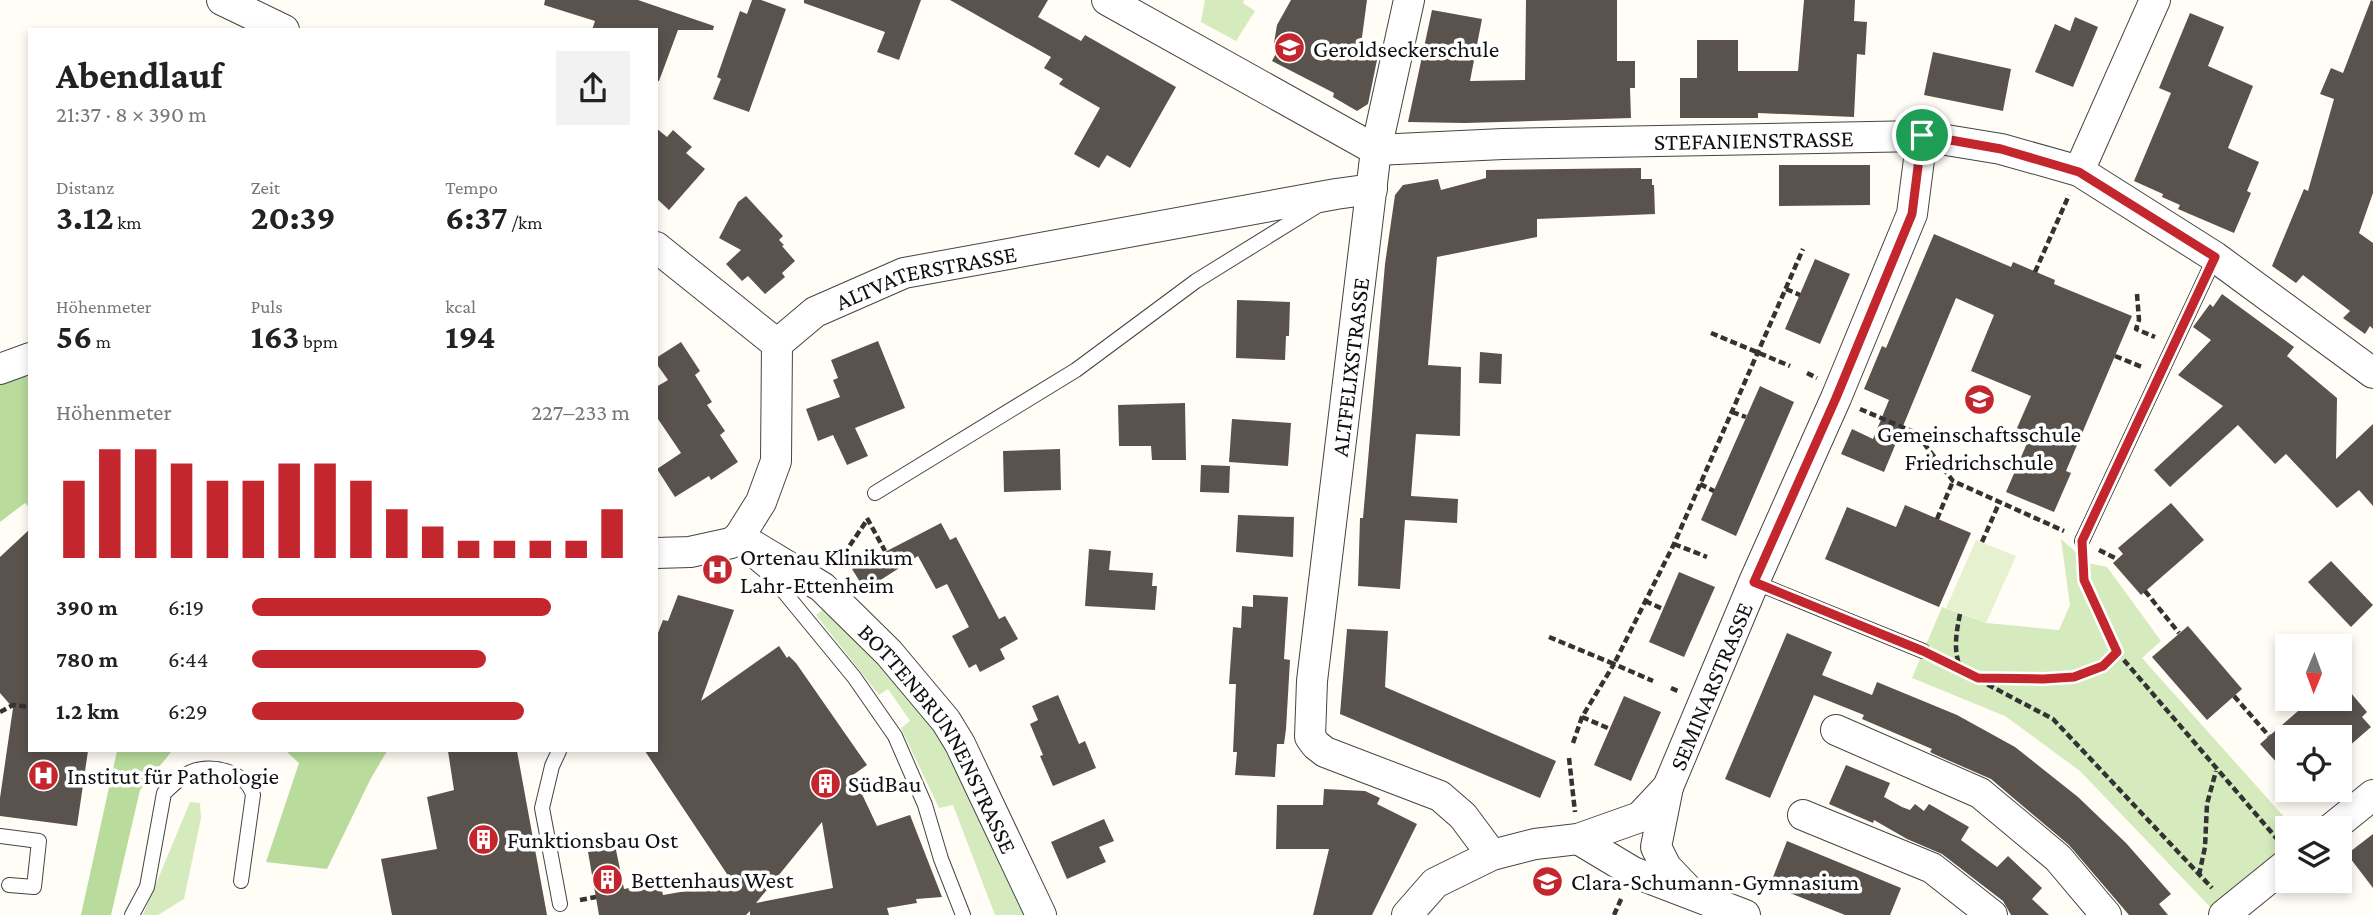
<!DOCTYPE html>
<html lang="de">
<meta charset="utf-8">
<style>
:root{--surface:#fff;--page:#f2f2f2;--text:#222;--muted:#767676;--accent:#c4262e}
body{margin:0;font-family:"Crimson Pro",serif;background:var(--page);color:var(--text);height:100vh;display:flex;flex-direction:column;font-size:26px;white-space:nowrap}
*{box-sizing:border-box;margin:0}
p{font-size:23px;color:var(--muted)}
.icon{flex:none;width:38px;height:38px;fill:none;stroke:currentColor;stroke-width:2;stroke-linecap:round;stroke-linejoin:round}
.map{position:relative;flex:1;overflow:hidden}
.side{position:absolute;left:28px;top:28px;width:630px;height:724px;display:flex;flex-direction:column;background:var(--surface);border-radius:0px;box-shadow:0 4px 10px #0003}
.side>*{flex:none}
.needle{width:46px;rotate:181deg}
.tools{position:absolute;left:2275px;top:634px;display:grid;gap:14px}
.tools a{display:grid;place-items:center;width:77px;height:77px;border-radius:0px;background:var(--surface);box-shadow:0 4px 10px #0003;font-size:35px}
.pin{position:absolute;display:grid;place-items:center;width:60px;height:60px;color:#fff;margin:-30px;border:4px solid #fff;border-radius:50%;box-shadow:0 2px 7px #0007}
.round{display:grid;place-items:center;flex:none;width:74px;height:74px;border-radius:0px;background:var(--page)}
.summary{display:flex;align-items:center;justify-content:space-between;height:119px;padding:0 28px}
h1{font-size:38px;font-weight:700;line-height:52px}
.stats{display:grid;grid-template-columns:repeat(3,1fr);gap:10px;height:119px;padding:7px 28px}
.stats div{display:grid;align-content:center}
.stats b{font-size:35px;font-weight:700}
.stats small{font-size:19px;font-weight:400}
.stats p{font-size:19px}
.chart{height:196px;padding:14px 28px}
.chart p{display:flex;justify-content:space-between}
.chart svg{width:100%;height:126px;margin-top:7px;stroke:var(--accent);stroke-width:6}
ul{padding:0 28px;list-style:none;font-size:23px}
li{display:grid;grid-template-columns:112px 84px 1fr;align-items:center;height:52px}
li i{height:18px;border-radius:9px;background:var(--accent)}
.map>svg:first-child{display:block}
.green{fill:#d5ebbd}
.forest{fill:#b9dc9c}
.pitch{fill:#e6f2cf}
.building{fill:#5a524d;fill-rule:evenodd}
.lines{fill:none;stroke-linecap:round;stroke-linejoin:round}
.lane-casing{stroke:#444;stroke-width:16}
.street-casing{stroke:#444;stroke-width:32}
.path{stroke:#333;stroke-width:4.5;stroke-dasharray:7 3.5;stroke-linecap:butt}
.lane{stroke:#fff;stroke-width:14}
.street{stroke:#fff;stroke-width:30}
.route-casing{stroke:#fff;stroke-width:14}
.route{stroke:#c4262e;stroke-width:9}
.labels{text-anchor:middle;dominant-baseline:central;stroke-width:7;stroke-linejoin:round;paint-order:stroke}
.poi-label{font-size:24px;fill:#111;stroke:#fff;text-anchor:start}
.street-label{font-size:24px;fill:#111;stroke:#fff}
</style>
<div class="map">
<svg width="2373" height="915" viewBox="0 0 2373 915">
<rect width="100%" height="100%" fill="#fffdf5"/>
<g class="green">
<path d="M1205,0h39l-1,3 12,8 -19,30 -35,-19z"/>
<path d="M2061,539l27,24 19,4 54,74 -19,17 152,170h-7v24l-73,59 -134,-140 -75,-55 -93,-38 30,-71 44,16 73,7 11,-25z"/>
<path d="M827,606l56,57 59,75 86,177h-33l-42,-110 -14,3 -38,-80 9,-7 -22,-32 -9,6 -63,-80z"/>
<path d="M190,802l10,1 1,15 -17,81 -26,16h-15z"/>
</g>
<g class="forest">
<path d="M30,372v136l-5,-5 -25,19v-142z"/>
<path d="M117,751h55l-32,39 -29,125h-30z"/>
<path d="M286,751h101l-17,29 -43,89 -61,-7 33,-99z"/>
</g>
<path class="pitch" d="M1976,540l40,16 -30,67 -40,-15z"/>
<g class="building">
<path d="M545,0h93l76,26 -1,4h-35l-19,51h-3v-51h-64l3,-9 -51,-16z"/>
<path d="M752,0h9l25,9 -37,103 -36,-13 8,-20 -4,-2 23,-66 7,3z"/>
<path d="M804,0h117l-22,60 -22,-8 8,-20 -81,-29z"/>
<path d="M950,0h98l-10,17 43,24 4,-6 91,52 -46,81 -23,-13 -8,13 -25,-14 26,-46 -41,-24 4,-5 -19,-11 7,-11z"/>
<path d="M1291,0h76l-7,52 8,1 -1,5 10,2 -9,44 -11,7 -24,-14 1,-4 -62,-32 8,-15 -6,-3 3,-18z"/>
<path d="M1526,0h91v61h18v27h-5l1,30 -166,5 -57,-1 24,-112 50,9 -12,62 55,-1z"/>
<path d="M1804,0h51l-1,21 13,1 -2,33 -8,-1 -3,63 -96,-4v5h-78v-40h17v-38h41v31h60z"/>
<path d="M2371,0l2,1v192l-14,40 14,10v86l-3,-3 -5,8 -22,-16 7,-7 -47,-36 -7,8 -24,-17 32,-77 4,2 26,-92 -14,-5 11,-26 12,5z"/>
<path d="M2190,13l34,14 -16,39 45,20 -25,62 31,14 -12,29 4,2 -17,40 -56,-24 2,-4 -18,-8 1,-3 -29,-13 37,-88 -12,-5z"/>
<path d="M2075,17l23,10 -25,60 -38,-15 20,-48 15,7z"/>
<path d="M1933,52l78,17 -8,42 -79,-16z"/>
<path d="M656,128l11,9 6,-7 19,17 -6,6 19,16 -36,41 -13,-12z"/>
<path d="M1779,165h91v40l-91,1z"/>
<path d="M1641,168v11h11v6h2l1,29 -118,5v18l-100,20 -9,108 33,2 -1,69 -44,-2 -5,62 47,3 -1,24 -52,-3 -5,69 -42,-3 2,-68h3l22,-254 10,-69 8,-10 35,-6 3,11 45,-12v-8z"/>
<path d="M746,196l37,40 -4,4 5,5 -2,1 13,15 -13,12 3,4 -20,17 -17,-18 -6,5 -16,-17 15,-14 -22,-12 19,-36z"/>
<path d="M1934,234l77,33 2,-5 42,18 -1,4 78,32 -66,155 5,2 -17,39 -48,-20 25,-58 -14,-6 14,-32 -60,-25 23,-56 -38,-17 -72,174 -43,-18 11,-25 21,10 16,-39 -25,-11 18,-43 4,2z"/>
<path d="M1815,259l35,15 -30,70 -35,-15z"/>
<path d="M2222,294l72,53 -7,9 50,42 -1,61 37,-35v82l-14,-16 -22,18 -51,-54 -11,10 -37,-39 -68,62 -16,-17 69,-64 -45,-31 33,-35 -18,-13 17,-23 3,3z"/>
<path d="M1237,300l53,2 -1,34h-3l-1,24 -49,-2z"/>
<path d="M878,341l27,67 -50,20 13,28 -21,9 -14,-30 -15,6 -12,-32 34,-12 -7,-17 5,-2 -7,-18z"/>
<path d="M681,342l19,29 -5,4 17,27 -5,3 18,26 -5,4 18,27 -27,18 -2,-4 -34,21 -18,-28 24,-16 -25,-37v-29l12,-7 -12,-17v-5z"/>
<path d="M1480,352l22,2 -1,30 -22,-1z"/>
<path d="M1760,386l34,16 -58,134 -35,-16z"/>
<path d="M1185,403l1,57h-34l-1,-14h-32l-1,-41z"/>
<path d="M1232,419l59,4 -3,43 -59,-4z"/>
<path d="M1060,449l1,41 -57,2 -1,-41z"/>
<path d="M1201,465l29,1 -1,27 -29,-1z"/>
<path d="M2171,503l33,37 -63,55 -28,-32 10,-9 -5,-6z"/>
<path d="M1905,505l66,28 -32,74 -114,-48 22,-52 49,20z"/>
<path d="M1238,515l56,2 -1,40 -57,-5z"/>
<path d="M941,523l9,17 6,-3 43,82 6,-3 13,23 -18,10 5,10 -25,13 -4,-8 -7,4 -17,-32 17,-9 -22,-43 -11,5 -18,-33 -53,34 -13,-21z"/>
<path d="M30,529v222h58l-11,75 -77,-10v-18l13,-90 -13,-15v-136z"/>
<path d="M1089,549l22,2 -2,19 44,3 -1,13h5l-2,24 -70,-4z"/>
<path d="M2331,561l42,44 -22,22 -43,-45z"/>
<path d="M1679,572l36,15 -31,70 -35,-15z"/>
<path d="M678,595l56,15 -33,91 78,-55 8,12 2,-2 7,7 71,102 -14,10 24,51 33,-11 32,82 -26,2 1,4 -30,5 2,7h-139v-4l-4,4h-147l-11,-63 27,-7 9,44 36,-7 3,13 70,-12 -88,-132h11v-113l7,-18 5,1zM822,822l11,66 -77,15z"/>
<path d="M1253,595l35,2 -4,62 6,1 -4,69 -2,15h-7l-2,33 -40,-2 2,-23h-4l3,-68h-7l4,-57 8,1 1,-22 11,1z"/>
<path d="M2188,626l54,63 -35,31 -55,-63z"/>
<path d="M1347,629l41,2 -3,56 171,74 -16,37 -200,-84z"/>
<path d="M1787,633l45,19 -10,23 50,20 5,-13 80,33 58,32 63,50 48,46 45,51 -12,10 9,11h-39l-60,-70 -78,-66 -55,-24 -6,-3 2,-3 -70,-30 2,-4 -50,-20 -44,103 -45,-19z"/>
<path d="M2340,680l27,32 -5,5 9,10 -31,27v-17h-53v37l-27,-30 53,-46h27z"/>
<path d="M1058,695l21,49 6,-3 11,27 -43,18 -13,-30 3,-1 -13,-31 8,-4 -6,-14z"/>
<path d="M1624,696l37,16 -30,69 -37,-16z"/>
<path d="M448,751h69l30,164h-155l-11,-56 56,-10 -10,-52 27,-7z"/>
<path d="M1846,765l44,18 -6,14 18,10 8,3 5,-6 9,7 5,-7 40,23 -8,13 36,27 11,-11 34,32 -10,11 17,16h-38l-8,-14 -61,-47 -35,-15 -33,-19 -1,3 -44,-19z"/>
<path d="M1324,789l41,2 15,7 -3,6 40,20 -45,91h-59l16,-66h-53l1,-44h46z"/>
<path d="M1104,819l10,22 -15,6 7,15 -39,17 -16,-37z"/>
<path d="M2373,834v54l-26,-34z"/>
<path d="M1787,841l114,47 -11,27h-45l-75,-30z"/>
</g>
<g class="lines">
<defs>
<g id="lane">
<path d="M875,493l201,-123 120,-89 121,-75"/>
<path d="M2082,541l133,-284"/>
<path d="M747,556l24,20 83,101 41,59 30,69 16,54 22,56"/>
<path d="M1754,582l169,69"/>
<path d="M559,751l-7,15 -10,42 18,96"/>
<path d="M0,836l39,5 -5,46 -25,-2"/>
<path d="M132,915l15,-28 17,-94c8,-7 17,-17 27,-21 20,-9 56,0 62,23l-12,86"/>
</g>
<g id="street">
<path d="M222,0l62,30"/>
<path id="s1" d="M1107,0l269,150 127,-6 419,-8 79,13 78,22 136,86 158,116"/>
<path d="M1409,0l-33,150 -64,531 -2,56 6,8 9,7 115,44 23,20 29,39"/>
<path d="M2079,171l76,-171"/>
<path d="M656,247l121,97"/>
<path d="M0,369l30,-11"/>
<path id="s2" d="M739,537l83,50 67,66 57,68 14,23 81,171"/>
<path id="s3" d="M656,553l34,-1 41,-9 8,-6 22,-35 15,-41 1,-117 38,-32 89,-39 432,-79 36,-5"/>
<path d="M1836,730l144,63 78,65 48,57"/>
<path d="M1668,787l-12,60 10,20 23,24"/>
<path d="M1803,815l129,53 60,47"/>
<path d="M2332,828l41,-33"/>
<path d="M1578,839l55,33 112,43"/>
<path id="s4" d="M1407,915l28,-32 57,-28 43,-11 43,-5 62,-22 28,-30 86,-205 82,-184 76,-184 10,-78"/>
<path d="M2224,915l63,-51"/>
</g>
</defs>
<use href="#lane" class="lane-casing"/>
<use href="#street" class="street-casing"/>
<g class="path">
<path d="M2035,272l34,-77"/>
<path d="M1786,289l14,6"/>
<path d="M2137,294l2,26 -3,9 19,8"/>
<path d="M1711,333l79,33"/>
<path d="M2115,356l27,11"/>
<path d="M1807,373l10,5"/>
<path d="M1860,409l56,24 37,48 111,50"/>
<path d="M1732,412l14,5"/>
<path d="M1700,484l14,7"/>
<path d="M867,518l18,33"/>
<path d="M1937,519l16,-38"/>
<path d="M1982,542l18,-41"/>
<path d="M1674,544l33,13"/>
<path d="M2099,550l18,9"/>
<path d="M838,563l29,-43"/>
<path d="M2145,591l34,42"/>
<path d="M1645,601l18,8"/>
<path d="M1960,614c-4,20 -7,36 1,56"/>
<path d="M1549,637l65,27 60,-120 129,-295"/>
<path d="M2117,652l161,188"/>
<path d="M1941,660l112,59 159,169"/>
<path d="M1978,678c48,1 103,11 139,-26l-33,-72 -1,-21"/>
<path d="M1671,688l9,4"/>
<path d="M2234,696l35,40"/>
<path d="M0,712l13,-7 17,2"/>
<path d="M1582,717l28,12"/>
<path d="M1573,743l9,-26 32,-53 39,17"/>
<path d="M1569,758l6,54"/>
<path d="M2316,789l8,9"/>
<path d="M2199,875l6,-28 2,-43 9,-33"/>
<path d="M580,900l16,-3"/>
<path d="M1614,915l8,-18"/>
</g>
<use href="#lane" class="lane"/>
<use href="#street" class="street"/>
</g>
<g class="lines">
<defs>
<path id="route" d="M1922,135l79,14 78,23 136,85 -133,284 2,39 33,72 -14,14 -29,11 -31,2 -65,-1 -55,-27 -169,-69 82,-184 76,-184z"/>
</defs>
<use href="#route" class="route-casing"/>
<use href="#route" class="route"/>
</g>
<defs>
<symbol id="school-disc" viewBox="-11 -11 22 22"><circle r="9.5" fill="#c4262e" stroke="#fff"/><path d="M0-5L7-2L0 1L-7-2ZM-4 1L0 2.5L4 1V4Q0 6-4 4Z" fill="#fff"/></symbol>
<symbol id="hospital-disc" viewBox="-11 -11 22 22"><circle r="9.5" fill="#c4262e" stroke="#fff"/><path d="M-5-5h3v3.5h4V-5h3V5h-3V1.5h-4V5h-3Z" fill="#fff"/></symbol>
<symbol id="building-disc" viewBox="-11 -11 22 22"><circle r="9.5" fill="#c4262e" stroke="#fff"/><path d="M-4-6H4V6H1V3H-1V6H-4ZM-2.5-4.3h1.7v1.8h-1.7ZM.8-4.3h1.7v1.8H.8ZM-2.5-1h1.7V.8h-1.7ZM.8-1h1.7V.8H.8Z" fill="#fff"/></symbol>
</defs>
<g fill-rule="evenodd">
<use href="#school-disc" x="1272" y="30" width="35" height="35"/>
<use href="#school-disc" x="1962" y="382" width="35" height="35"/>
<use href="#hospital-disc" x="700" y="552" width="35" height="35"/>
<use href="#hospital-disc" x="26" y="758" width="35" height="35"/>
<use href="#building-disc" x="808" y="766" width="35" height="35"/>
<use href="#building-disc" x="466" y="822" width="35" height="35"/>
<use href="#building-disc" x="590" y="862" width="35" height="35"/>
<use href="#school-disc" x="1530" y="864" width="35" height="35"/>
</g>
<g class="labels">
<g class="poi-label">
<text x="1313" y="48">Geroldseckerschule</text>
<text x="1979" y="433" text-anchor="middle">Gemeinschaftsschule<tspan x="1979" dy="28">Friedrichschule</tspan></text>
<text x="740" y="556">Ortenau Klinikum<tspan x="740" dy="28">Lahr-Ettenheim</tspan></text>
<text x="67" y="775">Institut für Pathologie</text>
<text x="848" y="783">SüdBau</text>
<text x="507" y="839">Funktionsbau Ost</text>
<text x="631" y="879">Bettenhaus West</text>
<text x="1571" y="881">Clara-Schumann-Gymnasium</text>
</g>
<g class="street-label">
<text stroke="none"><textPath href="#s1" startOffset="686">STEFANIENSTRASSE</textPath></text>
<text stroke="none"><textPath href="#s3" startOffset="455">ALTVATERSTRASSE</textPath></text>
<text transform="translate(1350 367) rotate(-83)">ALTFELIXSTRASSE</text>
<text stroke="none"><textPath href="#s4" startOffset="410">SEMINARSTRASSE</textPath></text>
<text stroke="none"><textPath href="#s2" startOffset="290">BOTTENBRUNNENSTRASSE</textPath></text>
</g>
</g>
</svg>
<div class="tools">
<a><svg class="needle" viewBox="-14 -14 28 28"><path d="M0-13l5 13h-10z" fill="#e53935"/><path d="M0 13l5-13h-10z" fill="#767676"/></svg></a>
<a><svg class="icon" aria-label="locate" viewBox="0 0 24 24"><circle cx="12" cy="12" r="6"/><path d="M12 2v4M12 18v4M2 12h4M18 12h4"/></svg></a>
<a><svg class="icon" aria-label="layers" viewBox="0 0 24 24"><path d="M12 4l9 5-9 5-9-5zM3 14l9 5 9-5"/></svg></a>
</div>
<div class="pin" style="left:1922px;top:135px;background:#1e9e55"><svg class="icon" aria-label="arrive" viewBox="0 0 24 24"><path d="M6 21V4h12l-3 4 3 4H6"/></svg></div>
<section class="side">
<div class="summary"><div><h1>Abendlauf</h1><p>21:37 · 8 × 390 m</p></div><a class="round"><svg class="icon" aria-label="share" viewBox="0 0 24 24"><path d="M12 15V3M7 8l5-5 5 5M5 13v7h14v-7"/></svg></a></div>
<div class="stats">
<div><p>Distanz</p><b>3.12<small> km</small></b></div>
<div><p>Zeit</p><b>20:39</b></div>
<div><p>Tempo</p><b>6:37<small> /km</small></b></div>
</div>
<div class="stats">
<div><p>Höhenmeter</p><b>56<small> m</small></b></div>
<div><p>Puls</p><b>163<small> bpm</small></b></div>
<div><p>kcal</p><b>194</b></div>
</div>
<div class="chart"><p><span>Höhenmeter</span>227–233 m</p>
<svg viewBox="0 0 160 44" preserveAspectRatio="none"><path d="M5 44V17M15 44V6M25 44V6M35 44V11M45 44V17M55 44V17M65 44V11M75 44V11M85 44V17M95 44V27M105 44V33M115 44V38M125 44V38M135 44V38M145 44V38M155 44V27"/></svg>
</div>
<ul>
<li><b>390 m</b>6:19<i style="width:79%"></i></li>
<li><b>780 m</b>6:44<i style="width:62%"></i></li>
<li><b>1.2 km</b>6:29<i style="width:72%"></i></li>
</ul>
</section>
</div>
